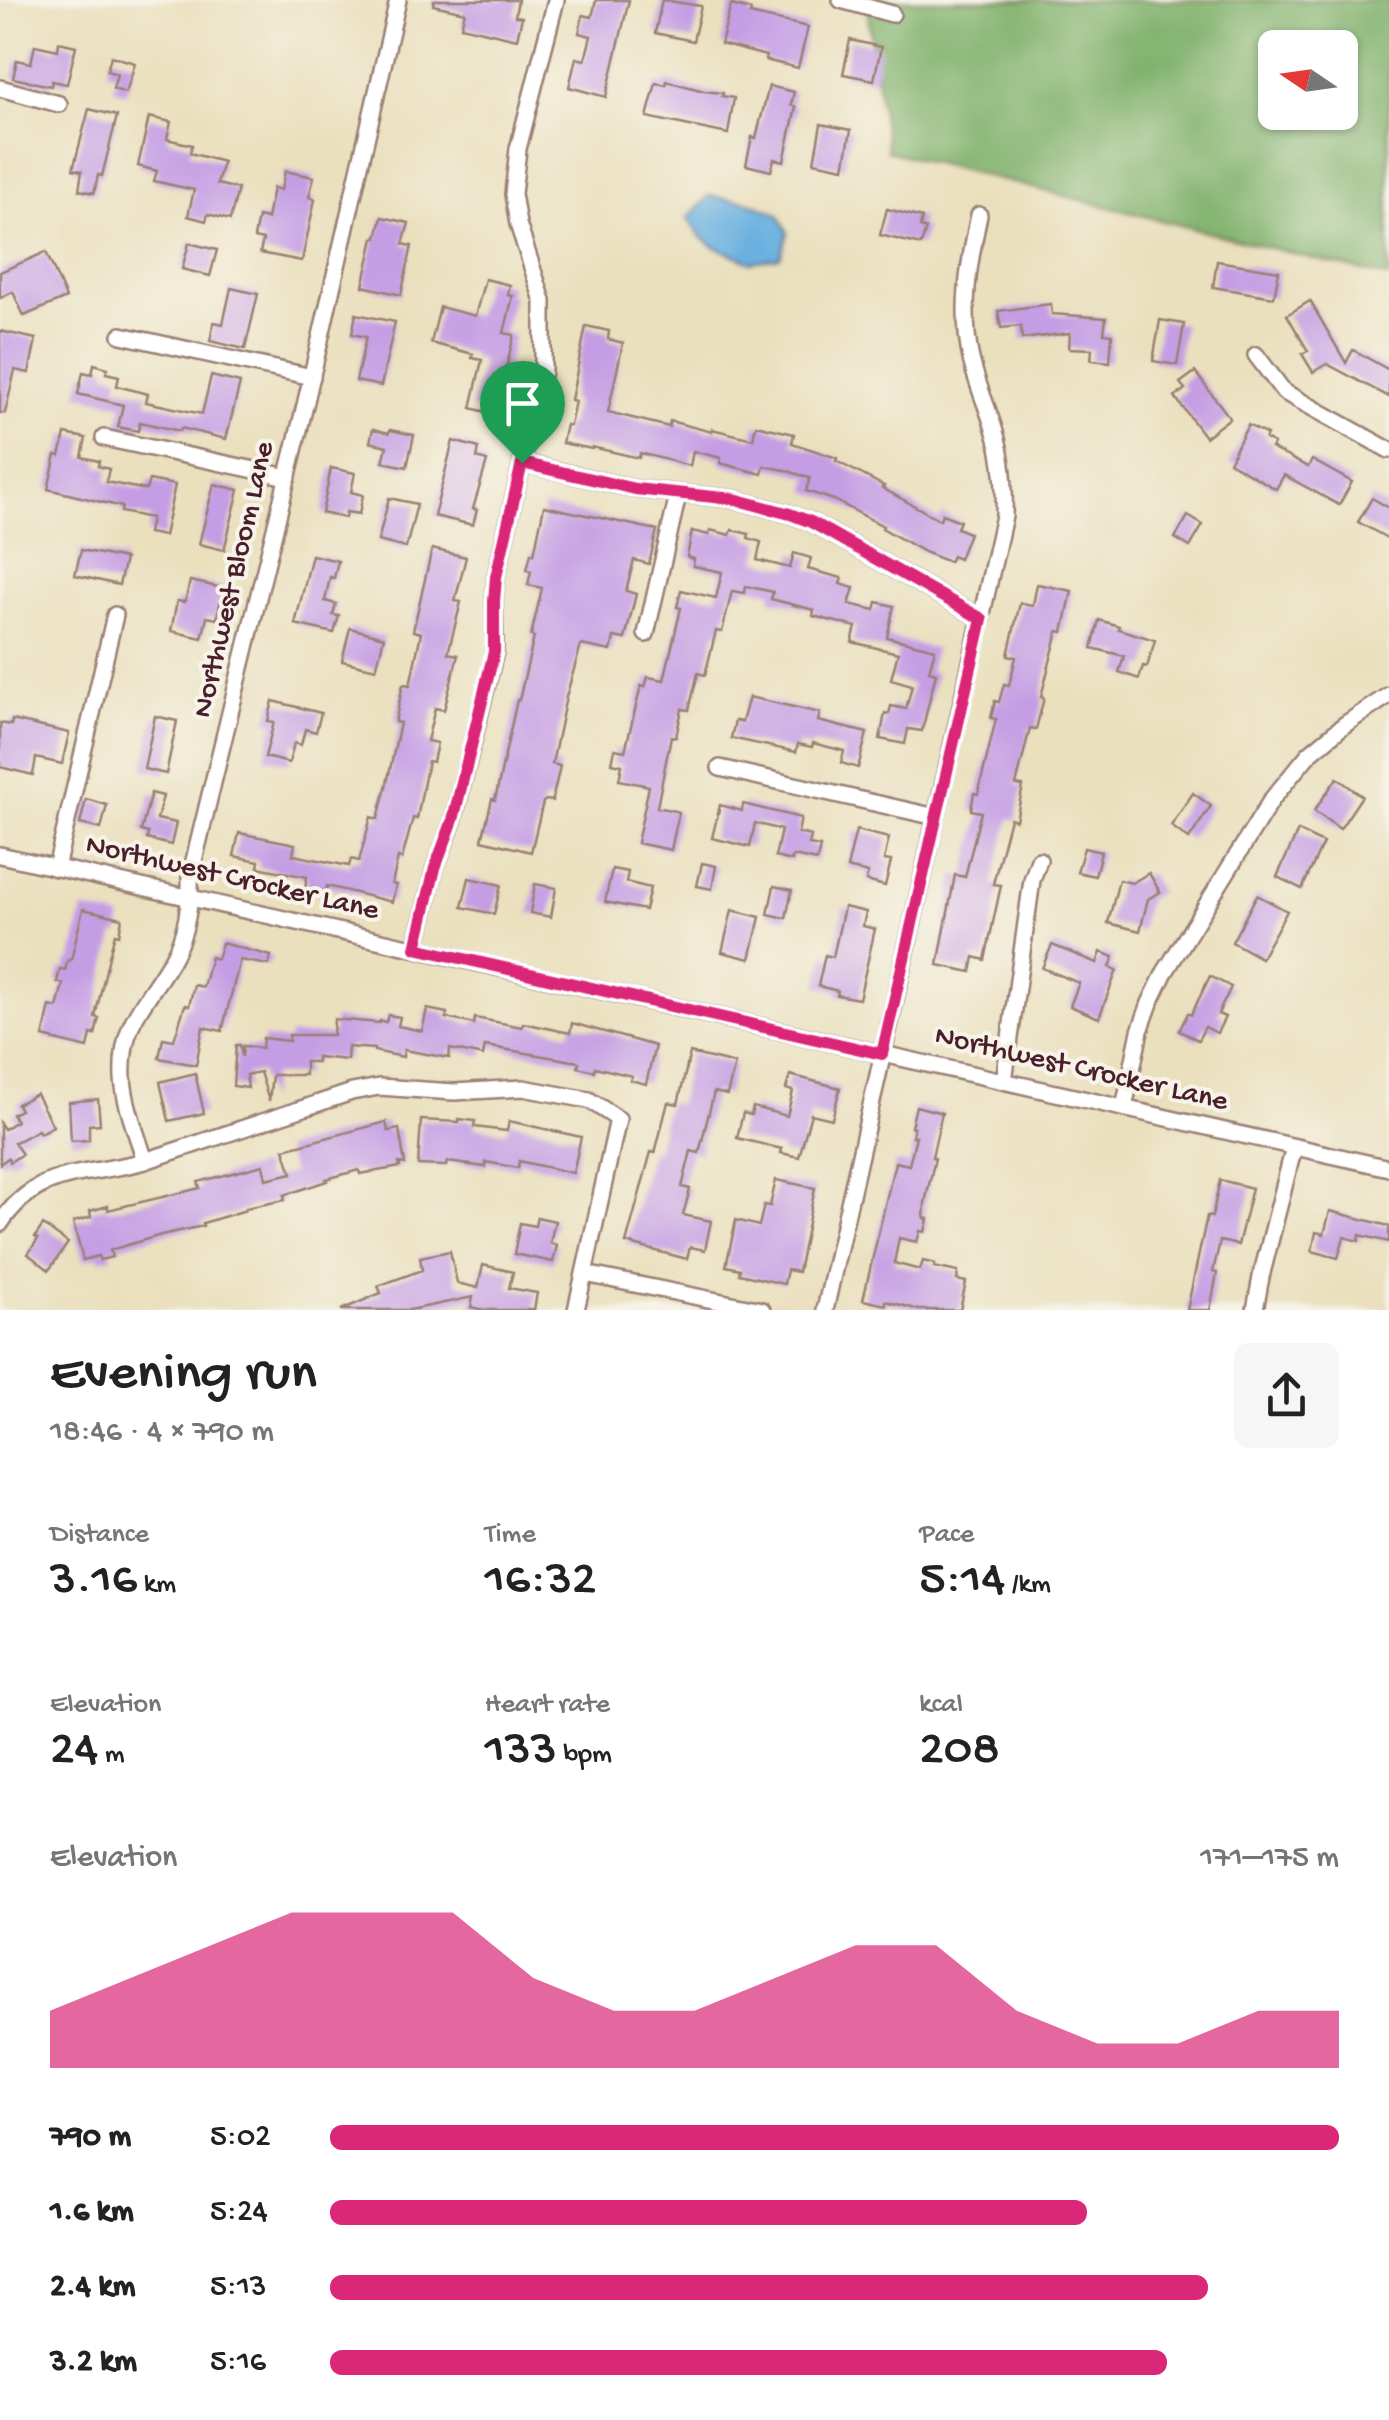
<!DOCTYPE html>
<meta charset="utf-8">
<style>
:root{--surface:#fff;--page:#f6f6f6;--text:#222;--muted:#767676;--accent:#db2777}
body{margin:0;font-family:"Gochi Hand",sans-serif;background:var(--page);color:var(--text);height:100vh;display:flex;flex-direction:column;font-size:38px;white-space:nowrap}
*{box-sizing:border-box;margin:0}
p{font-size:32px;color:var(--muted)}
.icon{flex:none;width:55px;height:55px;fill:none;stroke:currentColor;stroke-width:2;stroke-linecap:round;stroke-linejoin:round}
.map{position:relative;height:1310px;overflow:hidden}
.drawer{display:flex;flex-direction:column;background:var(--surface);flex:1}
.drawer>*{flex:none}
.needle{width:65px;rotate:283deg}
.controls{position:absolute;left:1258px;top:30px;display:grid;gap:20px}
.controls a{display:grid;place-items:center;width:100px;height:100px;border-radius:15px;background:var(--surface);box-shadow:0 2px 8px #0004;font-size:50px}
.pin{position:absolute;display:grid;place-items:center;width:85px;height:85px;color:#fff;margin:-102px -42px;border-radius:50% 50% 50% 0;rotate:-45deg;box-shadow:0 0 10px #0007}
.pin .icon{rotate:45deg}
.round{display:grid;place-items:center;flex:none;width:105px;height:105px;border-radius:15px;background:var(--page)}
.head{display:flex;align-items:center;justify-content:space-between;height:170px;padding:0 50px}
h1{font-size:55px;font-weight:600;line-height:75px}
.stats{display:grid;grid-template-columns:repeat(3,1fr);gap:15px;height:170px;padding:10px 50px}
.stats div{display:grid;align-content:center}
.stats b{font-size:50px;font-weight:600}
.stats small{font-size:28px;font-weight:400}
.stats p{font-size:28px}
.chart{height:280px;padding:20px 50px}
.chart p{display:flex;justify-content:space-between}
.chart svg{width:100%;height:180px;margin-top:10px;fill:var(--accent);opacity:.7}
ul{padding:0 50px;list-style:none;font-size:32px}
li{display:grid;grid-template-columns:160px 120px 1fr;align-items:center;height:75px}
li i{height:25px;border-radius:12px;background:var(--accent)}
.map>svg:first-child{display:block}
.forest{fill:#81b26d;stroke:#66684c;stroke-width:2.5;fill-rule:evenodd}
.water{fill:#6ab1e0;stroke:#5a6886;stroke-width:2.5}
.building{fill:#c59de4}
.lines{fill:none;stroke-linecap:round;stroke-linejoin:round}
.minor-casing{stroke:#9a8074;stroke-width:20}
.minor{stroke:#fff;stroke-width:15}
.route-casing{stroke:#fff;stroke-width:20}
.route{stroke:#db2777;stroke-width:12}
.labels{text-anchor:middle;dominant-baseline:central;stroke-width:8;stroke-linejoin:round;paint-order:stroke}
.street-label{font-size:30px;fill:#4a1f2b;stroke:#f7f3e8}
</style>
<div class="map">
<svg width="1389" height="1310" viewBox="0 0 1389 1310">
<rect width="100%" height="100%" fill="#f7f3e8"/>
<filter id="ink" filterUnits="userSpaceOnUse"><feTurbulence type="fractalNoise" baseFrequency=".01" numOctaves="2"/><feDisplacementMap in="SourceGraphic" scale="20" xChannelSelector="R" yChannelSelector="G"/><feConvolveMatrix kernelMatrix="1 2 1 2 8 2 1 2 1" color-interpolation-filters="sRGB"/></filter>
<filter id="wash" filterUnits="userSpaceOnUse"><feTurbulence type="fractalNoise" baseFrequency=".0048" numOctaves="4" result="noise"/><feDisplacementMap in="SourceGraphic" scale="40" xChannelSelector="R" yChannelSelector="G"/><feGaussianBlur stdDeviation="2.25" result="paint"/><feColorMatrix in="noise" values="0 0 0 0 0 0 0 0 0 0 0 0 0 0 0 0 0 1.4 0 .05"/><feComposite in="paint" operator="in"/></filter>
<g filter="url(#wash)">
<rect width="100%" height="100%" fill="#eae0be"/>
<path class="forest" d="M866,0h523v278l-502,-127zM1275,48h65v64h-65z"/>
<path class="water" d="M709,196l40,6 29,12 10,19 -8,24 -29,5 -36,-15 -15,-11 -12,-18z"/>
<g id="blocks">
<g class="building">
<path d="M434,0h84l-3,16 7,1 -5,22 -56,-13 4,-14 -32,-7z"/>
<path d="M596,0h33l-23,97 -37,-10 7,-29 9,2 6,-24 -12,-3 4,-18 9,2z"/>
<path d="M662,0l39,6 -8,35 -38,-8z"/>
<path d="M731,5l20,5 -1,4 58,13 -10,41 -33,-8 1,-4 -45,-12z"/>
<path d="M850,40l31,7 -7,33 -31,-6z"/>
<path d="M59,42l17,4 -9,38 -15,-3 -1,5 -38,-8 4,-18 14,3 4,-18 23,5z"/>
<path d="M111,56l24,7 -9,30 -13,-4 4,-15 -10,-3z"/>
<path d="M667,81l37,10 19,2 -1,3 12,2 -6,36 -81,-17 9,-34 10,2z"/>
<path d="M769,86l25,6 -3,13 5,2 -12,54 -10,-2 -3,12 -25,-6 6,-28 4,1z"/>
<path d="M89,109l28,7 -15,60 -4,-1 -4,18 -15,-3 3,-19 -9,-2z"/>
<path d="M149,117l22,5 -4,17 25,6 -2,8 33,9 -6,22 21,5 -8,31 -22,-6 -2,7 -18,-5 6,-26 -40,-9 3,-10 -19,-5z"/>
<path d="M821,124l30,6 -7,38 -30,-6z"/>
<path d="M285,171l29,6 -5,20 6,2 -13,62 -42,-8 3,-13 -9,-2 4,-21 9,2 6,-31 8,2z"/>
<path d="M887,209l35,9 -2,9 6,2 -5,16 -41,-10z"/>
<path d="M382,217l27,6 -6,21 9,2 -11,49 -38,-9 11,-48h3z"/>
<path d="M189,243l28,7 -7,26 -28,-7z"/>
<path d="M46,252l20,46 -42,18 -11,-24 -13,6v-26z"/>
<path d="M1217,261l62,10 -5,26 -61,-10z"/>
<path d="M485,279l25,6 -2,10 5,1 -9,37 10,2 -12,50 -2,14 5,1 -3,16 -31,-8 11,-48 -10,-2 1,-4 -42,-11 9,-36 35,9z"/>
<path d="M231,288l27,6 -13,55 -35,-8 4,-19 9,2z"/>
<path d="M1310,301l36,62 7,-13 36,20v27l-62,-33 -14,8 -11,-18 6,-3 -21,-36z"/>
<path d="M1051,304l1,10 54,4 -2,15 8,1 -2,28 -19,-2 1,-11 -23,-1 1,-15 -48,6 -1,-13 -20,2 -3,-17z"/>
<path d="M356,314l39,8 -14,64 -25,-5 10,-44 -14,-3z"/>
<path d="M1160,320l24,4 -7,41 -24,-4z"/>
<path d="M586,326l23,5 -1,8 15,4 -15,69 61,15 1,-6 42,11v-3l41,10 3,-14 38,9 -2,9 45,15 -1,3 48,25 -2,2 58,32 2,-6 18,7 -3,7 12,5 -10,26 -7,-3 -3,6 -25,-10 -42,-24 1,-2 -49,-26 -28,-9 4,-13 -25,-8 -21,-4 -2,8 -42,-11 1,-5 -28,-7 -3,15 -50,-13 -1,5 -47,-11v2l-30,-6 4,-18h4l5,-24 -4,-1z"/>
<path d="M0,331l36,8 -7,34 -14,-3 -10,43h-5z"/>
<path d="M94,364l14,4 -2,5 13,3 -2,10 31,8 -2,8 56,12 9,-38 29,7 -14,56 -45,-11 -1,3 -40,-9 -2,9 -20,-4 5,-22 -45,-11 5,-22 9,2z"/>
<path d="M1195,372l35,46 -25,19 -30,-40 10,-8 -5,-6z"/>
<path d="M1248,425l19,10 -2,4 9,5 -3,4 37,19 4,-7 40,22 -13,23 -55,-30 -8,14 -47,-27z"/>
<path d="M373,429l16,4 1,-3 24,5 -7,32 -24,-5 4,-16 -17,-4z"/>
<path d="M65,434l21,4 -4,19 17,4 -1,5 11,3 -3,13 40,8 3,-10 26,5 -11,51 -16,-3 3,-15 -30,-6 1,-5 -74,-18 8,-34 4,1z"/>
<path d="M453,441l26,7 -2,10 10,3 -14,48 4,1 -4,15 -39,-9z"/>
<path d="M331,468l24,5 -4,19 12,3 -4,19 -13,-2 -1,6 -23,-5z"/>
<path d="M214,484l25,6 -15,60 -25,-6z"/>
<path d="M389,498l28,6 -11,44 -28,-7z"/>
<path d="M1372,498l17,10v31l-31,-17z"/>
<path d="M544,506l113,24 -8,34 -15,-4 -8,31 10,3 -11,45 -11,-2 -3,14 -30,-6 -15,52 -14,67 8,2 -8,35 -6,-1 -3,2 -12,50 -49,-12 10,-41 3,1 22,-100h2l15,-63 -3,-1 11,-48 -14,-3 3,-14 -4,-1 4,-17 3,1z"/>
<path d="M1188,516l15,9 -13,22 -15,-9z"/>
<path d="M710,530l20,5 2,-5 17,4 -1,4 13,4 -4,18 33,8 4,-15 17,5 -3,11 34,9 -2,6 14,4 -5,16 26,6 2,-8 17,4 -7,31 48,12 -6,22 7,2 -14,58 -14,-2 -3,15 -25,-5 5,-26 4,1 2,-8 15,3 6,-24 -21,-6 7,-26 -46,-11 4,-15 -43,-11 1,-6 -43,-11 2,-7 -27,-6 -1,7 -13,-2 -10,41 -6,-1 -11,44 -7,-2 -9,37 -7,-1 -6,28 -5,-1 -14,71 22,5 -8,38 -34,-7 12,-57 -30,-6 3,-15 -10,-2 3,-14 10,2 16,-65 4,1 3,-10 16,3 17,-72 -4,-1 4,-17 35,8 6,-26 -29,-6 1,-7 -7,-2 5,-26 17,4z"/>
<path d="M432,549l34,8 -11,44 6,1 -13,51 10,2 -14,55 -9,-2 -8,33 10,2 -4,19 -5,-1 -11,58 -4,-1 -11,41 -4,-1 -6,26 4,1 -4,17 -65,-16 -2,8 -20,-5 2,-12 -49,-10 1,-6 -25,-5 5,-23 56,11 -2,11 56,11 2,-7 8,2 12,-44 7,2 10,-40 12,-56 -5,-1 8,-38 7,1 11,-52 -8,-2z"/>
<path d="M81,550l44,9 -6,26 -44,-10z"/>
<path d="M312,555l26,6 -4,17 -4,-1 -5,24 11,3 -3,11 6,1 -5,17 -39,-9z"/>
<path d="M190,581l33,7 -6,31 -10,-2 -5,21 -31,-7 6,-30 8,1z"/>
<path d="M1037,584l35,7 -9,41 -5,-1 -17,66 3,1 -8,31 -6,-1 -14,57 7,1 -7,34 -6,-2 -17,66 8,1 -16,75 -11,-3 -3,15 -33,-7 17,-90 10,2 16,-65 -10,-2 3,-17 4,1 18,-75 -5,-1 4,-17 4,1 5,-18 5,1 7,-28 -8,-2 12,-52 13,2z"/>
<path d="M1099,620l20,6 -1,3 37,11 -8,27 -4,-1 -4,13 -20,-7 5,-16 -32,-8z"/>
<path d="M350,628l34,9 -8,32 -34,-8z"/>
<path d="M749,697l71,16 -2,8 49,12 -9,35 -17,-5 3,-12 -31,-8 -1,4 -14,-3 -2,8 -65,-14 4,-17 7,1z"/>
<path d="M273,701l48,12 -5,19 -11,-3 -4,16 -7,-2 -5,20 -24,-6 9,-35 -6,-1z"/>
<path d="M155,716l22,5 -11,53 -22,-5z"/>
<path d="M12,720l57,13 -7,31 -26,-6 -3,17 -33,-8v-44l11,2z"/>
<path d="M1337,778l25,18 -22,33 -26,-18z"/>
<path d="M151,793l12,3 -6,23 19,4 -5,22 -24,-6 1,-6 -7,-2z"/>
<path d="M1193,793l18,13 -22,33 -18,-13z"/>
<path d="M86,799l21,6 -6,24 -21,-5z"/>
<path d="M743,804l58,14 -3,15 13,3 -2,9 11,2 -3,14 -24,-5 -1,5 -17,-4 6,-27 -26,-7 -5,24 -38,-9 8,-33 22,6z"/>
<path d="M856,830l33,8 -5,22 7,1 -6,25 -19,-5 2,-8 -21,-5z"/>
<path d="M1298,831l25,12 -21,46 -25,-12z"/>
<path d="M1084,848l17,4 -6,24 -18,-4z"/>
<path d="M702,863l14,3 -4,23 -15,-3z"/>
<path d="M612,869l16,3 -2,10 24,6 -5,22 -40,-8z"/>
<path d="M1149,873l11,19 -12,7 -8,32 -32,-8 11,-43 13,3z"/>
<path d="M469,878l32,7 -7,29 -32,-7z"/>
<path d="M535,884l21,4 -5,29 -21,-4z"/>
<path d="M774,886l18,4 -6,28 -18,-4z"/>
<path d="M1257,895l30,16 -26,47 -29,-16z"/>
<path d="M844,907l22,5 -3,14 12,3 -16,70 -22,-4 1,-4 -20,-5 7,-31 8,2z"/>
<path d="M83,909l39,9 -3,17 -4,-1 -4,14 -16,69 4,1 -4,17 -4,-1 -3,14 -45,-11 7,-31 7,2 6,-24 -6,-2 3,-13 5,1 3,-10h3z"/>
<path d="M732,910l28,7 -10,42 -28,-7z"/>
<path d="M222,943l49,13 -2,9 -29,-5 -18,71 -19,-4 -7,38 -37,-7 4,-20 11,2 11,-35 4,1 5,-21 9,2 8,-30 6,2z"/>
<path d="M1052,945l45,18 4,-11 13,5 -4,10 7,3 -18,48 -29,-12 9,-23 -37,-15z"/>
<path d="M1210,976l21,11 -13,27 7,3 -8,16 -12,-6 -7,13 -19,-9 9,-18 3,2z"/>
<path d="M427,1009l20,4 -1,5 28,6 1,-6 47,9 1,-4 47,10 2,-10 83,23 -9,38 -16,-4 2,-4 -37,-9 -1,4 -16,-4 1,-5 -94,-16 -2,10 -33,-7 -1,9 -45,-8 -1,7 -29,-6v-2l-26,-2 -1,13 -30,-3v5h-12v13h-33l-3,26 -9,-29 -14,3 2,13 -15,-2 3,-41h4l2,12 1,-11 19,2 1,-10 26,3v-6h44l1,-16 45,4 1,-2 6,1 2,-7 12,2 -2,9 24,5z"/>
<path d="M690,1053l45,11 -8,31 -13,-3 -15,61 -8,-2 -9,36 8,2 -7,26 28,6 -6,29 -15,-3 -3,12 -61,-16 25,-91 4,1 13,-51 10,2z"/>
<path d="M195,1073l9,40 -35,8 -9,-39z"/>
<path d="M790,1075l50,13 -8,31 -21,-5 -12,43 -18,-4 1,-4 -45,-11 6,-25 8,2 2,-8 34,9 6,-25 -7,-2z"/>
<path d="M36,1094l17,32 -13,7 -2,-3 -24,13 8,11 -12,8 -2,-4 -8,6v-41l4,6 12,-8 -4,-7 8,-4 -3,-6z"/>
<path d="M98,1099l2,25 -11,1v15l-18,1 -2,-39z"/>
<path d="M916,1106l26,7 -10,44 3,1 -10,45 -1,15 4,1 -3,13 -5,-1 -3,11 -18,-4 -5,25 26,7 3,-9 12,3 -1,3 24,5 -1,8 9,2 -6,28h-41l-33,-9v4l-23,-5 32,-138 14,3 7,-29h-4l2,-9h-3z"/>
<path d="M459,1119l16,2 -1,6 33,4 2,-10 72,16 -8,36 -54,-12 -1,7 -32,-6v5l-39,-5 -1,4 -28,-1 3,-45 38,2z"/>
<path d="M386,1122l2,9 11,-2 6,35 -6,-1 1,4 -40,7 -1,-4 -33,9 1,2 -43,14 1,5 -39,8v2l-43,13v3l-42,9 -51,15 2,7 -12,3 -2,-4 -15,4 -10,-38 18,-5 -1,-6 18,-5v4l92,-22 -2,-6 65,-17 3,14 26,-6 -8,-24z"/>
<path d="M776,1180l39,8 -17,84 -11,-2 -3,14 -45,-10 1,-5 -14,-3 10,-46 23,6 5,-21 6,1z"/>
<path d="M1220,1180l32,8 -14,57 -18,-4 -7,31 4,1 -7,37h-23l20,-94 5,1z"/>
<path d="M1330,1211l59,15v16l-29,-7 -1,6 -15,-4 -6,21 -26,-7 4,-19 8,2z"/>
<path d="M537,1217l18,4 -5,22 7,2 -4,17 -39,-8 6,-31 15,3z"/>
<path d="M43,1225l25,18 -19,27 -21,-16 10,-15 -3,-2z"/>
<path d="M450,1251l7,32 21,5 5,-23 30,7 -4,16 28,5 -3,17h-50l-13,-3 2,-10 -63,13h-69l40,-17 -3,-7 44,-16 -2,-13z"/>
</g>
</g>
</g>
<g filter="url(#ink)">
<use href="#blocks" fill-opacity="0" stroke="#9a8074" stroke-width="2.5"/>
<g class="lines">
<defs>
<g id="minor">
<path d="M841,0l51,14"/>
<path d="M0,88l59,16"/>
<path d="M121,335l191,42"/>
<path d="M1256,355l28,37 105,58"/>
<path d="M104,438l184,39"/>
<path d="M523,463l112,26 99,10 56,15 21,8 171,97"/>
<path d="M646,634l32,-139"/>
<path d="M720,768l216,49"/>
<path d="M0,855l1389,313"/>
<path d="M56,868l59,-253"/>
<path d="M416,948l19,-80 18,-47 42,-169 -1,-51 2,-24 47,-206v-70l-25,-77 -5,-30 5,-45 38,-149"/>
<path d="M1004,1081l28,-201 7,-20"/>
<path d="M1124,1108l16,-77 10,-28 15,-31 107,-173 37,-45 35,-29 45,-30"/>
<path d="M145,1161c-8,-27 -20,-55 -22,-83 -3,-57 24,-75 49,-119 14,-24 19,-55 18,-82l117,-480 91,-397"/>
<path d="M0,1224c38,-58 87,-47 145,-63l207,-69 27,-5 75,5 69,-4 66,12 29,19 -42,191"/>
<path d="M585,1274l177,36"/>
<path d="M825,1310l179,-794c1,-28 0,-56 -9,-84 -7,-24 -18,-47 -24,-73 -11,-49 -2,-96 8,-144"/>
<path d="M1255,1310l6,-33 33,-130"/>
</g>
</defs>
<use href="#minor" class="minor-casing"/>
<use href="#minor" class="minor"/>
</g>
</g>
<g class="lines" filter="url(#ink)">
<defs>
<path id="route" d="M522,463l113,26 99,10 56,15 21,8 171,97 -100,435 -466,-106 19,-80 18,-48 41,-168v-51l2,-24z"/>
</defs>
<use href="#route" class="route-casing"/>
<use href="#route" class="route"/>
</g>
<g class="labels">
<g class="street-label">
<text transform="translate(235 580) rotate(-77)">Northwest Bloom Lane</text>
<text transform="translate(232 879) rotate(13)">Northwest Crocker Lane</text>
<text transform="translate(1081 1070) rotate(13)">Northwest Crocker Lane</text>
</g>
</g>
</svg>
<div class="controls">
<a><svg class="needle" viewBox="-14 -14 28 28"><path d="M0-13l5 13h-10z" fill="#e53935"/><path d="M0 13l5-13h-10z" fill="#767676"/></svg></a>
</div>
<div class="pin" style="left:522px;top:463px;background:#1e9e55"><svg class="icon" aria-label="arrive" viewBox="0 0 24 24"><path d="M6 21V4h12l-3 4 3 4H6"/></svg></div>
</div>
<section class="drawer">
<div class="head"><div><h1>Evening run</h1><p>18:46 · 4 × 790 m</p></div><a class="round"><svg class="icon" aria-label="share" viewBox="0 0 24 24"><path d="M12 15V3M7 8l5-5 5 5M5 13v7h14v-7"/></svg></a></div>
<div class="stats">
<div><p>Distance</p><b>3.16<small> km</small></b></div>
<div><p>Time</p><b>16:32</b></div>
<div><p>Pace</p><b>5:14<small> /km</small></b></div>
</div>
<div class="stats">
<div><p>Elevation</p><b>24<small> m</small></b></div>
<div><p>Heart rate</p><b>133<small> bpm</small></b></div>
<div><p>kcal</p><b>208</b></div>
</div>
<div class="chart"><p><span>Elevation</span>171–175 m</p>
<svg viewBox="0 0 160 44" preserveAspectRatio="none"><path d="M0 44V30L10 22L20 14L30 6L40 6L50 6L60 22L70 30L80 30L90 22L100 14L110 14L120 30L130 38L140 38L150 30L160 30V44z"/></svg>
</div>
<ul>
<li><b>790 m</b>5:02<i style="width:100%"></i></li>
<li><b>1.6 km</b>5:24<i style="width:75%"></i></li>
<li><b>2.4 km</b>5:13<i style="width:87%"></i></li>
<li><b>3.2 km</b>5:16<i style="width:83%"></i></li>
</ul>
</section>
